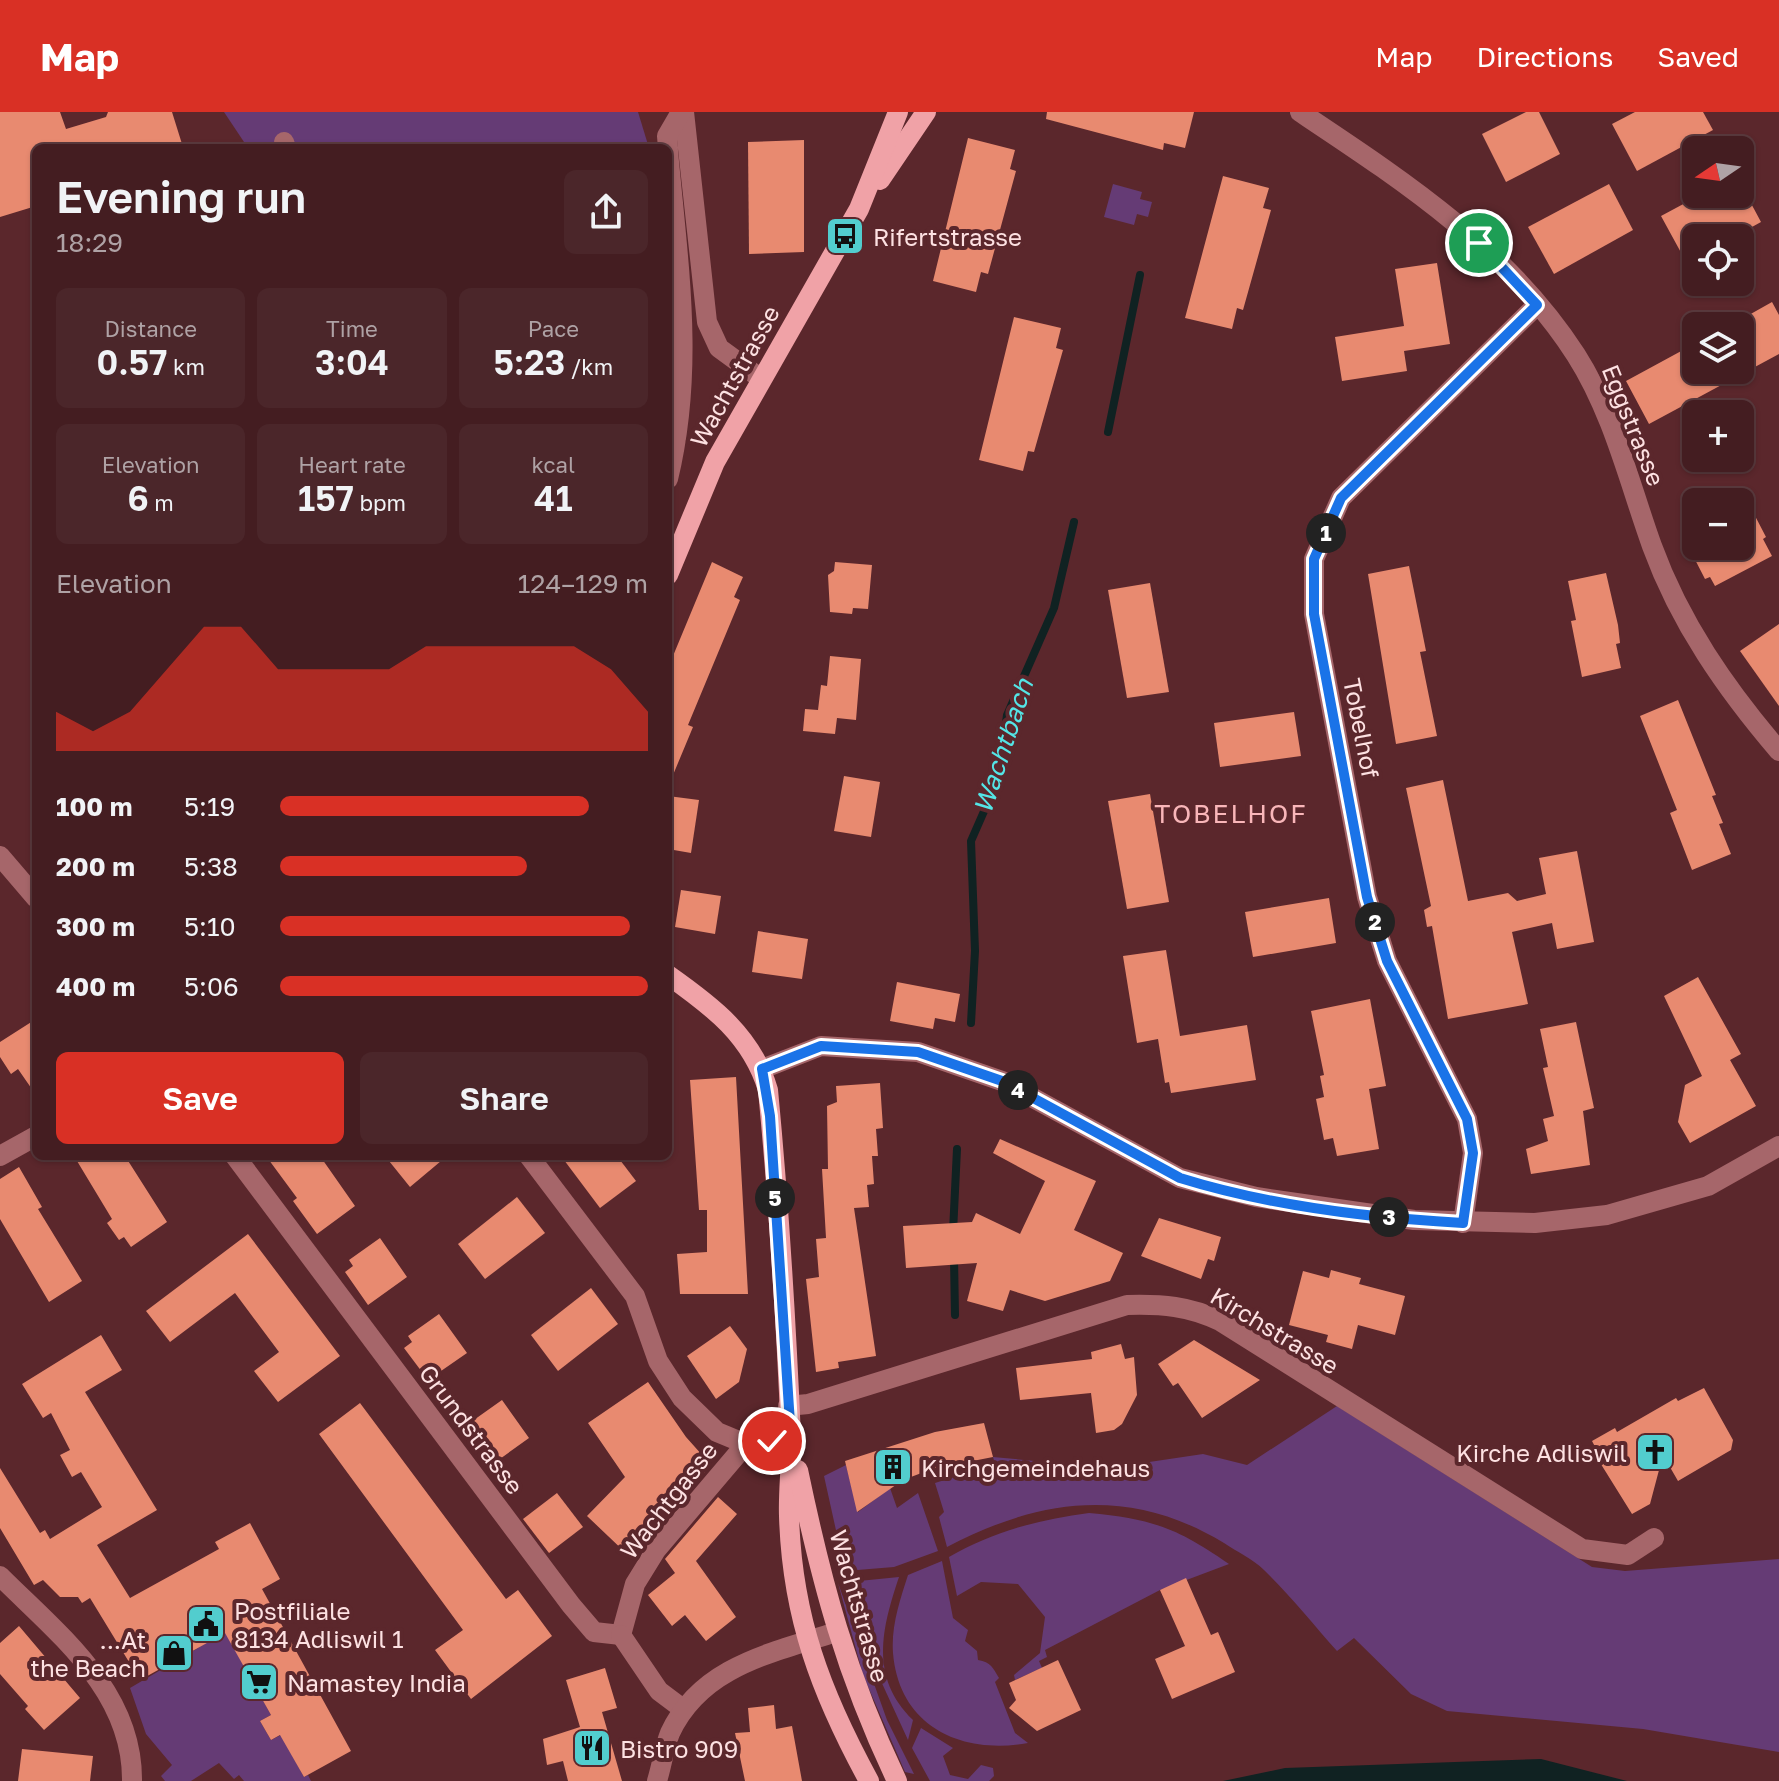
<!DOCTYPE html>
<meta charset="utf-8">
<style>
:root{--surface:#441d21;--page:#4b262a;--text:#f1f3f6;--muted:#afa2a5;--line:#5c3b3f;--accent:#d93025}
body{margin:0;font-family:"Golos Text",sans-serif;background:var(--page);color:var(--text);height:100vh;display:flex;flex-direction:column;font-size:30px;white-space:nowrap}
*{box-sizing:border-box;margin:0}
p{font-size:26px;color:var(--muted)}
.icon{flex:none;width:44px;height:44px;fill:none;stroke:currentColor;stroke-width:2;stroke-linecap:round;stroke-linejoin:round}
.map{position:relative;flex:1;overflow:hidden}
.drawer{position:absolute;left:32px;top:32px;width:640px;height:1016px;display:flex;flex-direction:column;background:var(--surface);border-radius:12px;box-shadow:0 2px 6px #0004,0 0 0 2px var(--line)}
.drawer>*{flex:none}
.needle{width:52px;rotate:257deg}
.tools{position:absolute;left:1682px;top:24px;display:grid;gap:16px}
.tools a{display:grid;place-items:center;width:72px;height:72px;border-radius:12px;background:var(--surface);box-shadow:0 2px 6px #0004,0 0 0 2px var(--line);font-size:40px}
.pin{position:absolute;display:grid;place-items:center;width:68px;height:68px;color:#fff;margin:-34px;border:4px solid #fff;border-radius:50%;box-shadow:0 2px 8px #0007}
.km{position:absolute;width:40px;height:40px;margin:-20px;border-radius:50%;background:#222;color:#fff;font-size:22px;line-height:40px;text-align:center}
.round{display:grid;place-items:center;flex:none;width:84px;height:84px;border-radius:12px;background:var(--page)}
.overview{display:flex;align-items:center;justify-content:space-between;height:136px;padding:0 24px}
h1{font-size:44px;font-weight:600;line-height:60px}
.figures{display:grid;grid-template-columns:repeat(3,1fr);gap:12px;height:136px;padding:8px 24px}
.figures div{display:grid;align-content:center;border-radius:12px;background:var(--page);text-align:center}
.figures b{font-size:34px;font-weight:600}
.figures small{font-size:22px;font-weight:400}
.figures p{font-size:22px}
.chart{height:224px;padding:16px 24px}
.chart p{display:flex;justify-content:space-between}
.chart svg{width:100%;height:144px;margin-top:8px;fill:var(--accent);opacity:.7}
.button{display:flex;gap:16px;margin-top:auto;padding:16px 24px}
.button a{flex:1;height:92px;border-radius:12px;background:var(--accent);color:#fff;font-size:32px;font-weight:600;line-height:92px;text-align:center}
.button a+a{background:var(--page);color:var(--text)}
ul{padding:0 24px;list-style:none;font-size:26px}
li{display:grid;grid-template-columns:128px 96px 1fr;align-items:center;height:60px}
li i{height:20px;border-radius:10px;background:var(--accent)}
header{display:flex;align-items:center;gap:48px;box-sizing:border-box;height:112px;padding:0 40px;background:var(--accent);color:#fff}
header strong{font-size:38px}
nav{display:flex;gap:44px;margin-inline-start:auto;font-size:28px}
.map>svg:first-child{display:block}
.green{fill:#653b75}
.water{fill:#102222}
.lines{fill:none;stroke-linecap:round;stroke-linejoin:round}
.stream{stroke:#102222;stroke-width:8}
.building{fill:#e88a70}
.minor{stroke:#a6666a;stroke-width:20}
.major{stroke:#f0a2a7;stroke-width:20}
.route-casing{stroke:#fff;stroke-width:16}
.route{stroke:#1a73e8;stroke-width:10}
.labels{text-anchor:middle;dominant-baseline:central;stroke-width:8;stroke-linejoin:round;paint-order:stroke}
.poi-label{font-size:24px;fill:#fde1e2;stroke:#5b272c;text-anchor:start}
.street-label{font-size:24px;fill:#fde1e2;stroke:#5b272c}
.water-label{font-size:26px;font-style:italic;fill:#54e5e6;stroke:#5b272c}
.neighbourhood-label{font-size:26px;letter-spacing:2px;fill:#f9b6b9;stroke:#5b272c}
</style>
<header>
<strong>Map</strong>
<nav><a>Map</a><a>Directions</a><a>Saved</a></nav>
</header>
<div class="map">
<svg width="1779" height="1669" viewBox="0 0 1779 1669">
<rect width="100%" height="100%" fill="#5b272c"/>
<g class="green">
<path d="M224,0h414l11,36h-401z"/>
<path d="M1113,72l29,8 -2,7 12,3 -4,15 -11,-3 -3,11 -30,-8z"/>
<path d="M1337,1294l255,161 33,4 154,-12v193l-136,-23 -196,-18 -36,-17 -57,-56 -17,13c-24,-27 -47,-56 -73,-81 -11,-11 -27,-18 -40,-27 -94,-57 -184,-45 -277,4l-8,-30 5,-5 -9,-29 60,-19 -2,-7 116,11 94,-14 44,11z"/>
<path d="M846,1353l12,47 32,-24 7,20 21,-15 20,58 -44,16 -49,4 -21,-95z"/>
<path d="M1089,1401c64,6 88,15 140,51l-69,26 -115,60 2,7 -8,4 3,7 -27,12 -1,-5 26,-22 5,-36 -27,-33 -37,-2 -24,14 -8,-39c45,-26 89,-37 140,-44z"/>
<path d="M942,1449l11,57 15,12 -3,11 12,10 1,9c13,2 15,8 21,18l-4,4 20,51 13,10c-66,12 -129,-16 -135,-90 -2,-27 7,-53 15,-78z"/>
<path d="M899,1465c-17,51 -30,100 14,143l-5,20 -28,-61 -31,-97z"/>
<path d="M838,1471l49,137 27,54 -9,-2 -42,-97z"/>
<path d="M221,1512l50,91 -11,6 11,19 10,-5 23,42 4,-2 3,6h-67l-5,-6 -5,4 -15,-16 -28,18h-26l-4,-5 11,-11 -26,-31 -16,-46 68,-40z"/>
<path d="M921,1616l32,20 -10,8 7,19 18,4 13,-14 12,3 1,8 -5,5h-59l-18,-33z"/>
</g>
<path class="water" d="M1541,1647l86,22h-404l62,-13z"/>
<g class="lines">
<g class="stream">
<path d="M1108,320l32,-157"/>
<path d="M971,911l4,-72 -4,-110 28,-64 8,-62 47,-107 20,-86"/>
<path d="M953,1120l4,-83"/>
<path d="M954,1145l1,58"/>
</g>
</g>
<g class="building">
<path d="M0,0h60l6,17 40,-12 2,-5h64l10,32 -15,4h-131v58l-36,11z"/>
<path d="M1047,0h147l-9,36 -21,-5 -1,7 -117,-31z"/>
<path d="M1526,0h13l21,42 -54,28 -24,-48z"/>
<path d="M1635,0h68l10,18 -76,41 -25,-47z"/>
<path d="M968,26l47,12 -5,19 6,2 -28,103 -7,-2 -5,20 -43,-11z"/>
<path d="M804,28v112l-55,2 -1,-112z"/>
<path d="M1223,64l46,12 -6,20 8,2 -28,100 -6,-2 -5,21 -47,-11z"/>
<path d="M1609,72l24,46 -79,44 -26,-47z"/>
<path d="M1702,82h44l15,28 -29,16h-36v42l-35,-64z"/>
<path d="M1437,151l13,81 -46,7 3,20 -65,10 -7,-44 69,-11 -9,-57z"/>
<path d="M1772,190l7,13v39l-130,70 -23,-43 70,-38v27h44v-50z"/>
<path d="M1014,205l47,11 -5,20 7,2 -29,102 -6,-1 -5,20 -44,-11z"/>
<path d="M1740,375l26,50 -3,2 9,17 -57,30 -5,-9 -5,2 -17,-33h52z"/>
<path d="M712,450l31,15 -9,20 6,3 -52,125 5,2 -25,60v-119z"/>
<path d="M835,450l37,3 -4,44 -15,-1 -1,6 -22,-2 -2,-37 6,-4z"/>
<path d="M1409,454l17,85 -6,1 17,84 -41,8 -28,-170z"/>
<path d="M1606,461l12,52 2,18 -4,1 5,24 -39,9 -11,-56 5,-1 -8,-39z"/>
<path d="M1150,471l19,109 -42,6 -19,-108z"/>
<path d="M1779,512v82l-39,-55z"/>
<path d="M830,544l31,3 -5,61 -19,-2 -2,16 -32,-3 2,-22 13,1 3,-25 6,1z"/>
<path d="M1678,588l38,95 -4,1 11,27 -4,1 12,30 -39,16 -22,-57 7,-3 -37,-94z"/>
<path d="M1294,600l7,44 -81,11 -6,-44z"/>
<path d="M844,664l36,6 -9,55 -37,-6z"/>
<path d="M1443,668l25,121 40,-8 9,8 29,-7 -7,-36 38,-7 17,91 -37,7 -5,-26 -40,9 16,72 -80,15 -16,-93 -5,1 -3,-17 7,-4 -25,-118z"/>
<path d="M1150,682l19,108 -42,7 -19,-108z"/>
<path d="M668,684l31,4 -8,53 -23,-4z"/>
<path d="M681,778l40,6 -6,38 -40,-7z"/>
<path d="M1329,786l7,45 -83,14 -8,-45z"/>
<path d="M758,819l50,8 -6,40 -50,-7z"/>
<path d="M1166,838l14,86 67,-11 9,55 -85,13 -2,-11 -4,1 -7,-44 -21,4 -14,-87z"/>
<path d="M1698,865l43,77 -11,6 26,46 -66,37 -12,-21 7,-37 17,-9 -38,-80z"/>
<path d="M897,870l63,12 -5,28 -20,-4 -2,11 -43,-8z"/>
<path d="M1370,887l16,87 -17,3 10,60 -42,7 -4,-18 -9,2 -8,-41 8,-2 -4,-21 4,-1 -13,-64z"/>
<path d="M36,907v76l-18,-26 -7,5 -11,-17v-15z"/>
<path d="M1576,910l18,86 -11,3 7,54 -59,9 -5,-25 22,-8 -5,-22 11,-3 -11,-48 5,-1 -8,-38z"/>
<path d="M736,965l12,217h-68l-3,-40 30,-2v-42h-8l-9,-130z"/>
<path d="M880,971l3,45 -7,1 2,27h-6l2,28 -7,1 2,22 -15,1 22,148 -38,6 1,6 -23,4 -10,-93 13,-2 -3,-38 10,-1 -4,-69h6l-1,-63 10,-4 -1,-16z"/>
<path d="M1000,1027l96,42 -22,49 49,23 -13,28 -65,20 -35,-11 -7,21 -36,-10 10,-38 -71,5 -3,-42 69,-4 4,-9 44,21 25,-53 -52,-28z"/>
<path d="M74,1044h51l42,66 -36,25 -7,-10 -5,3 -12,-17 5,-4z"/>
<path d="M266,1044h54l35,50 -38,28 -24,-33 4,-3z"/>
<path d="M385,1044h62l-37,31z"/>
<path d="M561,1044h56l19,25 -36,27z"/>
<path d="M19,1055l23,40 -4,2 44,72 -33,21 -49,-83v-40z"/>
<path d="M517,1085l28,36 -60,46 -27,-35z"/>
<path d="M1159,1106l62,19 -7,24 -6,-2 -7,20 -60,-23z"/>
<path d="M248,1122l92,122 -62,46 -24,-31 25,-19 -44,-59 -65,49 -24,-31z"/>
<path d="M380,1126l27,39 -39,28 -23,-33 8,-6 -4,-6z"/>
<path d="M1331,1158l30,8 -2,6 46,12 -10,39 -37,-10 -6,24 -26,-7 2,-7 -39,-10 14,-54 26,7z"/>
<path d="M591,1176l27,36 -60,47 -27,-36z"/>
<path d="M439,1202l28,39 -39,27 -24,-32 8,-6 -4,-6z"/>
<path d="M730,1214l17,23 -8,33 -23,17 -29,-43z"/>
<path d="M101,1223l21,35 -37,22 72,118 -60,35 33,53 89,-49 -4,-7 35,-19 30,56 -18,10 89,162 -47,26 -24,-42 -9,5 -11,-19 11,-6 -46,-82 -85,47 -50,-82 -8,5 -4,-6h-18l-17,-17 -9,5 -34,-57v-60l40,65 5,-3 5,9 52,-32 -21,-35 -9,5 -12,-22 10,-5 -19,-37 -8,5 -21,-34z"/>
<path d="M1194,1228l66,40 -58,38 -24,-35 -5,3 -15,-22z"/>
<path d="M1121,1232l4,15 9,-2 3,38 -15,29 -8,6 -18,3 -5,-40 -71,7 -4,-32 76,-9 -1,-7z"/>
<path d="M648,1270l38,55 25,28 -82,91 -42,-40 38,-39 -37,-54z"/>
<path d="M1704,1276l29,52 -2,10 -53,31 -15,-26 -13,49 -18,10 -33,-53 3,-1 -10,-19 23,-13 2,4 59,-34 2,3z"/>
<path d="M502,1288l27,38 -39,28 -24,-33 9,-6 -4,-5z"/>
<path d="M360,1291l146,196 12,-9 34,46 -81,63 -36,-49 28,-20 -144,-196z"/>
<path d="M984,1311l9,34 -61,12 -29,11 -46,32 -12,-51 90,-29z"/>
<path d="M557,1381l26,34 -34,26 -26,-34z"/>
<path d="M718,1385l19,17 -41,47 40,56 -30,24 -21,-26 -13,11 -24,-31 27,-22 -10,-14z"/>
<path d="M1186,1466l25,57 7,-3 17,40 -63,27 -17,-40 30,-13 -25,-56z"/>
<path d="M19,1514l61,72 -36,32 -19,-21 3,-3 -28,-32v-31z"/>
<path d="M1058,1548l23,50 -44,21 -28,-23 7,-8 -7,-17z"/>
<path d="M605,1556l12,40 -15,4 20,69h-54l-5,-20 -16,4 -4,-26 37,-12 -14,-47z"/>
<path d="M774,1593l2,24 16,-3 10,55h-57l-10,-48 15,-1 -2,-24z"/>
<path d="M22,1637l71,7 -3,25h-72z"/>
</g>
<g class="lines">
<g class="minor">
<path d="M684,0l23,210 12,26 41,30"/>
<path d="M1300,0c102,68 208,137 276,243 37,58 53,127 76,191 28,77 74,143 127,205"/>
<path d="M284,30l2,6"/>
<path d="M668,36l-1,-12 14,-24"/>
<path d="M668,39c10,113 27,216 0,328"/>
<path d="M0,744l36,42"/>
<path d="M762,957l59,-23 97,6 84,29 178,97 76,19 158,23 121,3 72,-8 101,-29 71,-40"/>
<path d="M0,1044l36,-20"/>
<path d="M235,1044l336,449 23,27 27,3"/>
<path d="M529,1044l106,140 23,65 24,37 35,34 29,12 45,-5"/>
<path d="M1463,1111l10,-70 -6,-34 -80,-158 -20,-64 -53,-283v-55l27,-61 196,-193"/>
<path d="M788,1294l20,-2 319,-99c35,-1 62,1 93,16l362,228 46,6 26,-17"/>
<path d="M0,1464c58,58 133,115 132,205"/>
<path d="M621,1523l14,-51 21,-34 90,-106"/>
<path d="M621,1523l38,56 24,18"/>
<path d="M657,1669c5,-16 7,-33 13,-48 31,-67 102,-80 166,-101"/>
</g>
<g class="major">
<path d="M880,68l46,-68"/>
<path d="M668,463l47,-113 144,-253 39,-97"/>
<path d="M668,863c44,31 84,61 100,115 11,115 18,231 23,347 1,26 -3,53 -2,79 3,101 32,177 80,265"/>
<path d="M798,1358c24,115 48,204 99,311"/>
</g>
</g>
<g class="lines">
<defs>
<path id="route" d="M772,1329l19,-2 -21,-323 -8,-47 59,-23 97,6 84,29 178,97c90,28 189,40 283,45l10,-70 -6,-34 -80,-158 -20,-64 -53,-283v-55l27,-61 196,-193 -58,-62"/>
</defs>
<use href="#route" class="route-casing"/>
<use href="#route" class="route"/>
</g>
<defs>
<symbol id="bus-square" viewBox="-11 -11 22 22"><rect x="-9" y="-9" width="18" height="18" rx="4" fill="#52cdce" stroke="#5b272c"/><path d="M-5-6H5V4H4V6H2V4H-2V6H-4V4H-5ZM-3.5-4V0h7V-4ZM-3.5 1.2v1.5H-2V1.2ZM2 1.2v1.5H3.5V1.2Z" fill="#111"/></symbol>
<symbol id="church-square" viewBox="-11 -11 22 22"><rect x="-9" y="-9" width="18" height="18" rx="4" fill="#52cdce" stroke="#5b272c"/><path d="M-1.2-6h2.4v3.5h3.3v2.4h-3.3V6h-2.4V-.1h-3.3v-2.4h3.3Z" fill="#111"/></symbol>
<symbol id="building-square" viewBox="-11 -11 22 22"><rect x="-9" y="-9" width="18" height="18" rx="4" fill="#52cdce" stroke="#5b272c"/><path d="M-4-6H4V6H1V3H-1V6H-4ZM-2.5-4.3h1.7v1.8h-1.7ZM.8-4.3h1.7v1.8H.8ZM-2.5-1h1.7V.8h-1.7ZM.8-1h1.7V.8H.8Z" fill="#111"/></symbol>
<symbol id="civic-square" viewBox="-11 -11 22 22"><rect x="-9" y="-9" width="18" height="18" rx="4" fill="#52cdce" stroke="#5b272c"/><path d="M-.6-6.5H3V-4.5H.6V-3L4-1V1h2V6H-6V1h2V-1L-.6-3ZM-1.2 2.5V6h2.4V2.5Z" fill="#111"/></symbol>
<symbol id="shop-square" viewBox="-11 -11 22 22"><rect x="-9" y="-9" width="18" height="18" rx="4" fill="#52cdce" stroke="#5b272c"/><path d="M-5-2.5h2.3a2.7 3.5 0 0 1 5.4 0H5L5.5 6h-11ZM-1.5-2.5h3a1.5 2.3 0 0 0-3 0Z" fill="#111"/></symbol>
<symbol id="supermarket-square" viewBox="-11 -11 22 22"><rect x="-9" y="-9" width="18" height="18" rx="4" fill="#52cdce" stroke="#5b272c"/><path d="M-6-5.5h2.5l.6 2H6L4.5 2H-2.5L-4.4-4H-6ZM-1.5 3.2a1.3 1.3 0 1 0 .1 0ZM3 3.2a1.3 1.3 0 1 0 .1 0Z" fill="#111"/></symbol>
<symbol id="restaurant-square" viewBox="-11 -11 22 22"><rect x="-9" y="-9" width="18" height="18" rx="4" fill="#52cdce" stroke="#5b272c"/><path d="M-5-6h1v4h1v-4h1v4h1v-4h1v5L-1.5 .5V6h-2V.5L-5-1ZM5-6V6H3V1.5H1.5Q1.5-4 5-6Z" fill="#111"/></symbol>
</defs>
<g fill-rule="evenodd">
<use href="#bus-square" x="823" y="102" width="44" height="44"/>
<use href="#church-square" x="1633" y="1318" width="44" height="44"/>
<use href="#building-square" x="871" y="1333" width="44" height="44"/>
<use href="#civic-square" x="184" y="1490" width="44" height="44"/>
<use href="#shop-square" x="152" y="1519" width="44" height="44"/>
<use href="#supermarket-square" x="237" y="1548" width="44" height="44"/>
<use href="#restaurant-square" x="570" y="1614" width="44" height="44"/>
</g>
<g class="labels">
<g class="poi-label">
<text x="873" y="124">Rifertstrasse</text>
<text x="1627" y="1340" text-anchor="end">Kirche Adliswil</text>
<text x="921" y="1355">Kirchgemeindehaus</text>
<text x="234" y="1498">Postfiliale<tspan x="234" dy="28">8134 Adliswil 1</tspan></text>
<text x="146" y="1527" text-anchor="end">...At<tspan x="146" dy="28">the Beach</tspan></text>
<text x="287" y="1570">Namastey India</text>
<text x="620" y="1636">Bistro 909</text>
</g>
<g class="street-label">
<text transform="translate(734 264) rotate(-61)">Wachtstrasse</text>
<text transform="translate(1634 313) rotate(68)">Eggstrasse</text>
<text transform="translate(1362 616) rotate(79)">Tobelhof</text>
<text transform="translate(1275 1218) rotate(31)">Kirchstrasse</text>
<text transform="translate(472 1317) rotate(53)">Grundstrasse</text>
<text transform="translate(668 1388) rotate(-52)">Wachtgasse</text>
<text transform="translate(860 1494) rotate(74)">Wachtstrasse</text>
</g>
<g class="water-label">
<text transform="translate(1003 634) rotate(-72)">Wachtbach</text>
</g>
<g class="neighbourhood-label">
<text x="1231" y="701">TOBELHOF</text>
</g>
</g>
</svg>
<div class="tools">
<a><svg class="needle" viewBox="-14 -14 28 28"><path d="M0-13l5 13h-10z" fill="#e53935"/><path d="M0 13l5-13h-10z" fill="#afa2a5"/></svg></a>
<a><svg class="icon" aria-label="locate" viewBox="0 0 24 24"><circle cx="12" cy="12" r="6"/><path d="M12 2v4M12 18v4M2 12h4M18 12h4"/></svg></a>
<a><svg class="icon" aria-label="layers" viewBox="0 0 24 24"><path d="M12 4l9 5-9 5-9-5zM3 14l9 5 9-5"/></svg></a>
<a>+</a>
<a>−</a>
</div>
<div class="pin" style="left:1479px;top:131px;background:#1e9e55"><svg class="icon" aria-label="arrive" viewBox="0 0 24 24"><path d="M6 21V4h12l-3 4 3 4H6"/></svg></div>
<div class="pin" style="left:772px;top:1329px;background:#d93025"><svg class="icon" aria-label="check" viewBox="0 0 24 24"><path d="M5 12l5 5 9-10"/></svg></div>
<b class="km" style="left:1326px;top:421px">1</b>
<b class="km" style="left:1375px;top:810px">2</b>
<b class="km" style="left:1389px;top:1105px">3</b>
<b class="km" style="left:1018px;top:978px">4</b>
<b class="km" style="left:775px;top:1086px">5</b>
<section class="drawer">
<div class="overview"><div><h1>Evening run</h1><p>18:29</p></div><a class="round"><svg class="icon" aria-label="share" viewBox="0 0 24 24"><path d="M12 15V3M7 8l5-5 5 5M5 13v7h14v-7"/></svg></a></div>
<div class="figures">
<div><p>Distance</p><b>0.57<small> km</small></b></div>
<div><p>Time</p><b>3:04</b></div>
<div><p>Pace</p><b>5:23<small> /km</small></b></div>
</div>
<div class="figures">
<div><p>Elevation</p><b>6<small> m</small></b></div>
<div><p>Heart rate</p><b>157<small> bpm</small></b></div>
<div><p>kcal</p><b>41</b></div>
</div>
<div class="chart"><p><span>Elevation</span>124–129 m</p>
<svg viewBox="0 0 160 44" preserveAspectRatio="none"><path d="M0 44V32L10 38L20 32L30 19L40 6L50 6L60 19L70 19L80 19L90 19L100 12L110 12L120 12L130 12L140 12L150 19L160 32V44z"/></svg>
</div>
<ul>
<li><b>100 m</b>5:19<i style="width:84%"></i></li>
<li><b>200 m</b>5:38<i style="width:67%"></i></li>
<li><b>300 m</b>5:10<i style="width:95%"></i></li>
<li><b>400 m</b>5:06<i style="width:100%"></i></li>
</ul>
<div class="button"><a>Save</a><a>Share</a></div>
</section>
</div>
